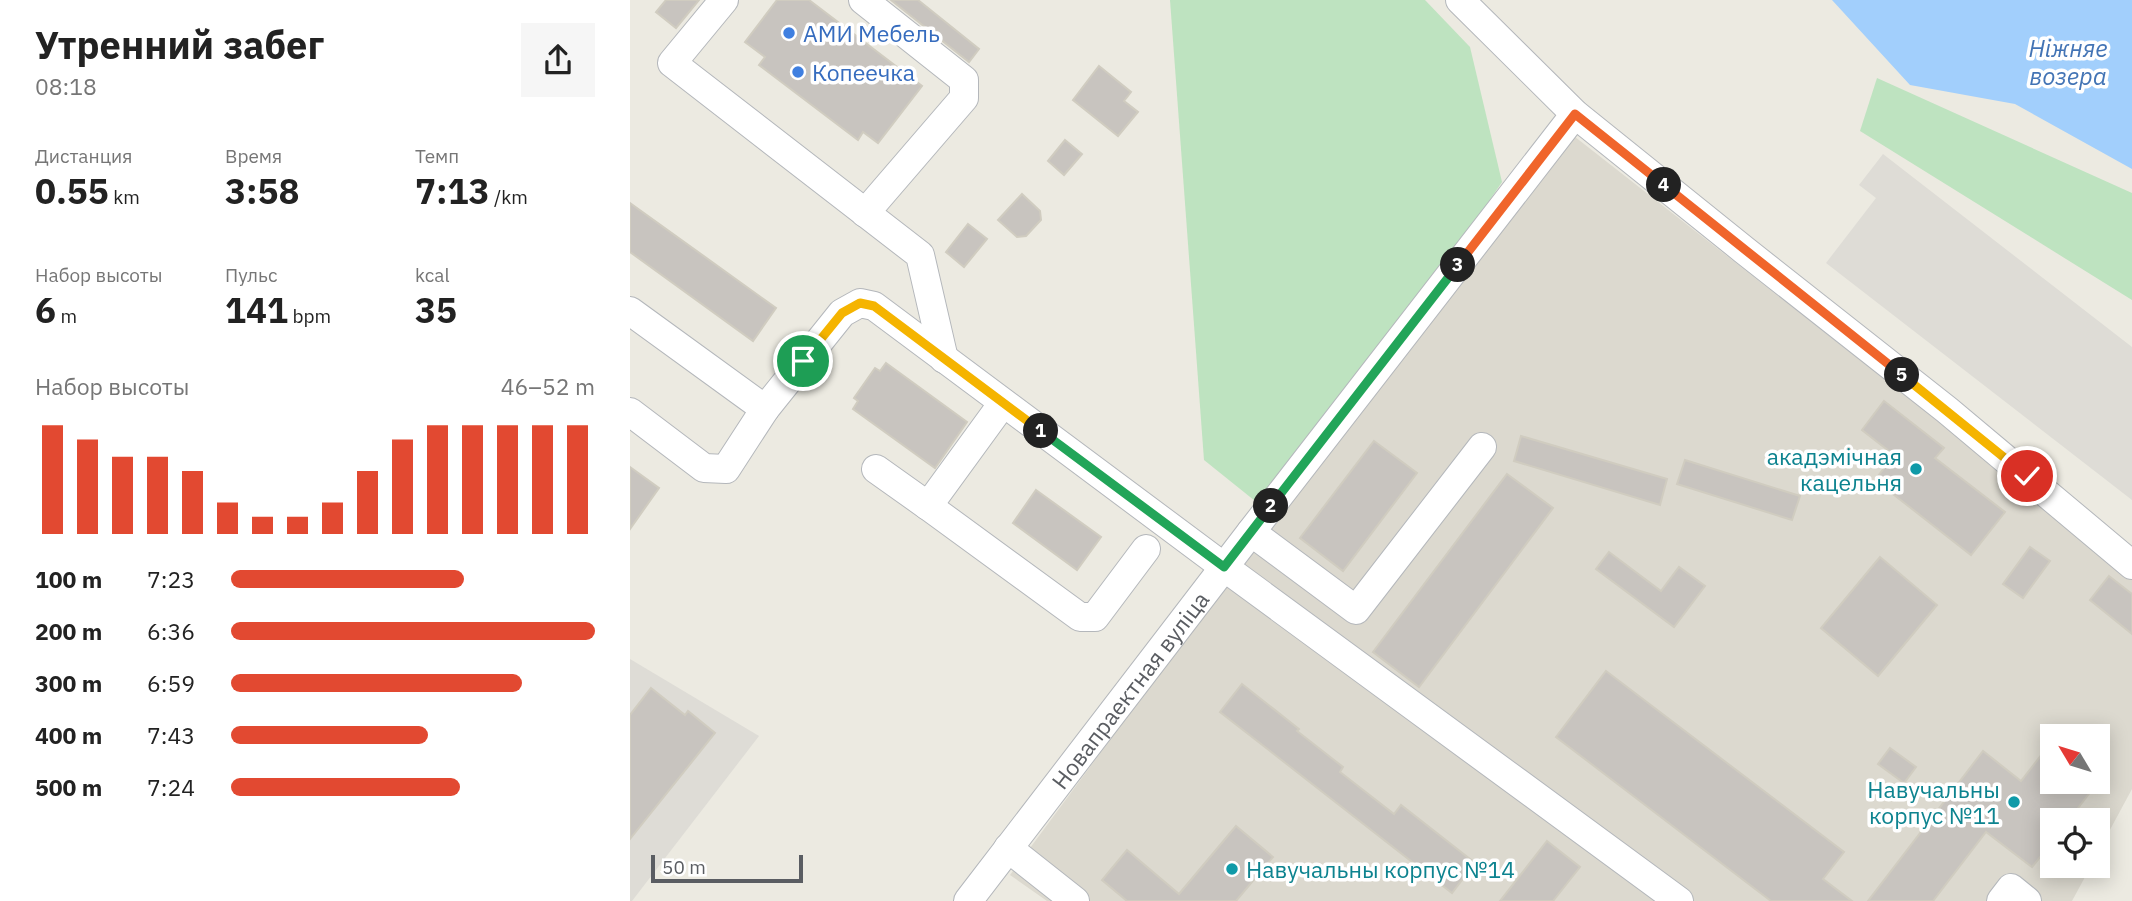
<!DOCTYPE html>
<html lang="ru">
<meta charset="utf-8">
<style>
:root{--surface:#fff;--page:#f6f6f6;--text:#222;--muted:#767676;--accent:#e24931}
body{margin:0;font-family:"IBM Plex Sans",sans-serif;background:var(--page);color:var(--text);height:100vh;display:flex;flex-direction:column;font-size:26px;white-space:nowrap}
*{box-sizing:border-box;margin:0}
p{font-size:23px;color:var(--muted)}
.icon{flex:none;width:38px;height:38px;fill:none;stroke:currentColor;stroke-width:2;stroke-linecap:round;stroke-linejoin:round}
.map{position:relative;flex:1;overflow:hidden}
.details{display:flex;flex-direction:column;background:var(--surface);width:630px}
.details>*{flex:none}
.needle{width:46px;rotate:308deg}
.fabs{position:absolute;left:1410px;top:724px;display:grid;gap:14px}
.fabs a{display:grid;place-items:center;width:70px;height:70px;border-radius:0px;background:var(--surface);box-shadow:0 4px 18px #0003;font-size:35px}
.scale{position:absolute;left:21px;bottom:18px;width:152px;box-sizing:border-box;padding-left:7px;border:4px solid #5a5d62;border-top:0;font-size:19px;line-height:24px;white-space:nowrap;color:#5a5d62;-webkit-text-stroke:5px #fff;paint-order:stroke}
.pin{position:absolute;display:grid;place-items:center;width:60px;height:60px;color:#fff;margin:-30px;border:4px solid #fff;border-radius:50%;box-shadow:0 2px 7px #0007}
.km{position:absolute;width:35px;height:35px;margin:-18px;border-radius:50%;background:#222;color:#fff;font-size:19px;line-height:35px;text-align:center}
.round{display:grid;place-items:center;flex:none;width:74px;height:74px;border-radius:0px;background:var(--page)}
.head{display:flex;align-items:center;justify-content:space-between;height:119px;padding:0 35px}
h1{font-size:38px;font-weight:800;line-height:52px}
.metrics{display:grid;grid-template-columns:repeat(3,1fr);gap:10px;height:119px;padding:7px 35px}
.metrics div{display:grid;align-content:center}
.metrics b{font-size:35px;font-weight:800}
.metrics small{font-size:19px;font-weight:400}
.metrics p{font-size:19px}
.chart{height:196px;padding:14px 35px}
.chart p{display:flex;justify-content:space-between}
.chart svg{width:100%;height:126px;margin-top:7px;stroke:var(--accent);stroke-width:6}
ul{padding:0 35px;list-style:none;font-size:23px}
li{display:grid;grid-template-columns:112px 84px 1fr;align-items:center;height:52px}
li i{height:18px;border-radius:9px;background:var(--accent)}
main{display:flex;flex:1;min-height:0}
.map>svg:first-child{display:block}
.industrial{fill:#dedcd6}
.education{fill:#dcd9cf;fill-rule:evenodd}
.green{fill:#bee3c0}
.water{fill:#a2cffc}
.building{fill:#c8c4bf;stroke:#d0ccc0;stroke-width:2}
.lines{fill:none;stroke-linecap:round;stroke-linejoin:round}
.minor-casing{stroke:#b4b7bb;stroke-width:30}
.minor{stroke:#fff;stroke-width:28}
.split-1-casing{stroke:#fff;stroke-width:14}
.split-2-casing{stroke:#fff;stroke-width:14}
.split-3-casing{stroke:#fff;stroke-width:14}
.split-4-casing{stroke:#fff;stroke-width:14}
.split-5-casing{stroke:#fff;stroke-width:14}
.split-6-casing{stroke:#fff;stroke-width:14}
.split-1{stroke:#f5b400;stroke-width:9}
.split-2{stroke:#22a559;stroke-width:9}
.split-3{stroke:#22a559;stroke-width:9}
.split-4{stroke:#f0652b;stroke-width:9}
.split-5{stroke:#f0652b;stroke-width:9}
.split-6{stroke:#f5b400;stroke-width:9}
.shop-dot{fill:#3f7fe0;stroke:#fff;stroke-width:2.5}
.culture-dot{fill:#0f9aa8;stroke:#fff;stroke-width:2.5}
.labels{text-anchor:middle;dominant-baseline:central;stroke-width:7;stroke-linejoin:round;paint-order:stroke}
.shop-label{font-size:23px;fill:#366cbe;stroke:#fff;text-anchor:start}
.culture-label{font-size:23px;fill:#0d838f;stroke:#fff;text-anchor:end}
.street-label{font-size:23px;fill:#5a5d62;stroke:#fff}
.water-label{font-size:24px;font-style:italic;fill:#4374b5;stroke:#fff}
</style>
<main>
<section class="details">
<div class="head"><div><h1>Утренний забег</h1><p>08:18</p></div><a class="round"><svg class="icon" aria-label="share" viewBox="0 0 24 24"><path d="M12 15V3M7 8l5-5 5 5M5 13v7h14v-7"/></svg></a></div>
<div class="metrics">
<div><p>Дистанция</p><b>0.55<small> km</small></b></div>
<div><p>Время</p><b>3:58</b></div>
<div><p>Темп</p><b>7:13<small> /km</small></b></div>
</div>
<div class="metrics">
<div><p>Набор высоты</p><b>6<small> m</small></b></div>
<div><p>Пульс</p><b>141<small> bpm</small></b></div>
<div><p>kcal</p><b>35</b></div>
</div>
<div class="chart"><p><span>Набор высоты</span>46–52 m</p>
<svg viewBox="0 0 160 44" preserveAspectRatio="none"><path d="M5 44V6M15 44V11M25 44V17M35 44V17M45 44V22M55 44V33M65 44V38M75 44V38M85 44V33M95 44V22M105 44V11M115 44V6M125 44V6M135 44V6M145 44V6M155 44V6"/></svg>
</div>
<ul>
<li><b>100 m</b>7:23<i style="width:64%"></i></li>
<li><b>200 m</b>6:36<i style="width:100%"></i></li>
<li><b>300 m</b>6:59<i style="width:80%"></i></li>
<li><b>400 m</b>7:43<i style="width:54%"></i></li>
<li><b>500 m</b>7:24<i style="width:63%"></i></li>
</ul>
</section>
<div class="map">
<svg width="1502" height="901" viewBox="0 0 1502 901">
<rect width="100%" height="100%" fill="#eceae1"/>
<g class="industrial">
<path d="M1253,154l249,193v153l-306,-237 50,-65 -17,-13z"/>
<path d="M0,659l129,77 -127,165h-2z"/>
</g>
<path class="education" d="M940,133l562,440v216l-34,63v-31h-45v45h38l-19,35h-1025l-37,-26 265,-358zM1423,737h45v45h-45z"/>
<g class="green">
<path d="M540,0h255l45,47 32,135 -227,335 -71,-57z"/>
<path d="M1247,78l255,115v107l-272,-169z"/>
</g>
<path class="water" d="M1202,0h300v169l-117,-65 -105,-19z"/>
<g class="building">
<path d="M36,0h33l-23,28 -20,-16z"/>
<path d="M147,0h32l113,86 -44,57 -15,-11 -5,8 -99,-75 6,-8 -20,-15z"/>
<path d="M261,0h27l61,49 -10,13z"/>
<path d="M469,66l32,26 -7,9 14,11 -20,24 -45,-36z"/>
<path d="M435,140l17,14 -18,21 -16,-14z"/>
<path d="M392,194l18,17 1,9 -15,16 -9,1 -19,-17z"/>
<path d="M0,203l146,105 -23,33 -123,-89z"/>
<path d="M338,224l19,15 -23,28 -18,-15z"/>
<path d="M256,363l81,59 -32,46 -82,-59 5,-8 -4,-3 21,-30 5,3z"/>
<path d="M1254,401l60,47 -9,10 70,54 -34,43 -96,-75 19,-25 -32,-25z"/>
<path d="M891,436l146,43 -7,26 -146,-44z"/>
<path d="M744,441l43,32 -74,98 -43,-33z"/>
<path d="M1055,460l115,36 -8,24 -115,-36z"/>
<path d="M0,467l29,21 -29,41z"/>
<path d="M877,474l46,34 -134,179 -46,-35z"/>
<path d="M406,490l65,47 -24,33 -64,-47z"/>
<path d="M1400,547l20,14 -27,37 -20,-14z"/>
<path d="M979,552l52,39 18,-24 26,19 -31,41 -78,-58z"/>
<path d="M1250,557l57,48 -59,71 -57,-48z"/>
<path d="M1479,576l23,18v40l-42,-34z"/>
<path d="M976,671l238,181 -21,27 29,22h-81l-215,-164z"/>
<path d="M612,684l57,45 -2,2 46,36 -3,5 54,42 7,-9 74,58 -23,30 -232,-181z"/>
<path d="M21,688l34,27 3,-4 27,22 -85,106v-124z"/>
<path d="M1423,740v42h45l-30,39h-15v20l-21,26 -46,-35 -53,69h-65l115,-150 38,30z"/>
<path d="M1260,748l26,19 -12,16 -26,-19z"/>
<path d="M606,826l37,31 -37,44h-109l-25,-21 25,-30 52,44z"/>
<path d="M917,841l33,26 -27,34h-53z"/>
</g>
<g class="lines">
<defs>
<g id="minor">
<path d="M94,0l-52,63 248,192 24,104"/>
<path d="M233,0l101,80v18l-99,115"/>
<path d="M830,0l115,114 169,136 203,160 185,155"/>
<path d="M0,311l135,98 77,-96 18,-10 14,3 350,261 455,334"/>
<path d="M0,412l74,56 22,1 39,-60"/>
<path d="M246,469l52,37 75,-103"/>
<path d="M298,506l152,111h15l51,-68"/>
<path d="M621,532l105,78 126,-163"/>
<path d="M378,848l67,53"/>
<path id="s1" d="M338,901l283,-369 324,-418"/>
<path d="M1371,901l10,-13 16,13"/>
</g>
</defs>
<use href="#minor" class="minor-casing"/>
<use href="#minor" class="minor"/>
</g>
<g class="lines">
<defs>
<path id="split-1" d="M173,361l39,-48 18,-10 14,3 167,125"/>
<path id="split-2" d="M411,431l183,136 47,-61"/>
<path id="split-3" d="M641,506l187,-241"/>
<path id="split-4" d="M828,265l117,-151 89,71"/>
<path id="split-5" d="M1034,185l238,190"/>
<path id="split-6" d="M1272,375l125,101"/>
</defs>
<use href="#split-1" class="split-1-casing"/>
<use href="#split-2" class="split-2-casing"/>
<use href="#split-3" class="split-3-casing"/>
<use href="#split-4" class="split-4-casing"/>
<use href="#split-5" class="split-5-casing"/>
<use href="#split-6" class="split-6-casing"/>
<use href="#split-1" class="split-1"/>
<use href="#split-2" class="split-2"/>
<use href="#split-3" class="split-3"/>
<use href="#split-4" class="split-4"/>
<use href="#split-5" class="split-5"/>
<use href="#split-6" class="split-6"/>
</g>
<g class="shop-dot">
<circle cx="159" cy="33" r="7"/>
<circle cx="168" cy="72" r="7"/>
</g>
<g class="culture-dot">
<circle cx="1286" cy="469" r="7"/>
<circle cx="1384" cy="802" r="7"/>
<circle cx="602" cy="869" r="7"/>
</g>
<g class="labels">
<g class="shop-label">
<text x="173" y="33">АМИ Мебель</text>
<text x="182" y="72">Копеечка</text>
</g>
<g class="culture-label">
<text x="1272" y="456">акадэмічная<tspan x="1272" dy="26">кацельня</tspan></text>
<text x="1370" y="789">Навучальны<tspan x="1370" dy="26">корпус №11</tspan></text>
<text x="616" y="869" text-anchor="start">Навучальны корпус №14</text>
</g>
<g class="street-label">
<text stroke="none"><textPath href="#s1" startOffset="266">Новапраектная вуліца</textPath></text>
</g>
<g class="water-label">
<text x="1438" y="48">Ніжняе<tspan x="1438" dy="28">возера</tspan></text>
</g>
</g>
</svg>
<div class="fabs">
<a><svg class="needle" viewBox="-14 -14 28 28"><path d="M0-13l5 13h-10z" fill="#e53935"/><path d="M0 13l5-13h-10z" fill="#767676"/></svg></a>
<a><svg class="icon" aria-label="locate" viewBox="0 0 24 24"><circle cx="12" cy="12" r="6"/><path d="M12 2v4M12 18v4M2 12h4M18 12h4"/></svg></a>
</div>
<div class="scale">50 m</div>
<div class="pin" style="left:173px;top:361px;background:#1e9e55"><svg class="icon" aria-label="arrive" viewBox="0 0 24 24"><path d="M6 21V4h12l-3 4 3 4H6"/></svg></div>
<div class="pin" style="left:1397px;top:476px;background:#d93025"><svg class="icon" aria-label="check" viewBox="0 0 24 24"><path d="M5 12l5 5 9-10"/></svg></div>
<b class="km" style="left:411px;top:431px">1</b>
<b class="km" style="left:641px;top:506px">2</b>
<b class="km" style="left:828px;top:265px">3</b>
<b class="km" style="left:1034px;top:185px">4</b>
<b class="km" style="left:1272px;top:375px">5</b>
</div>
</main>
